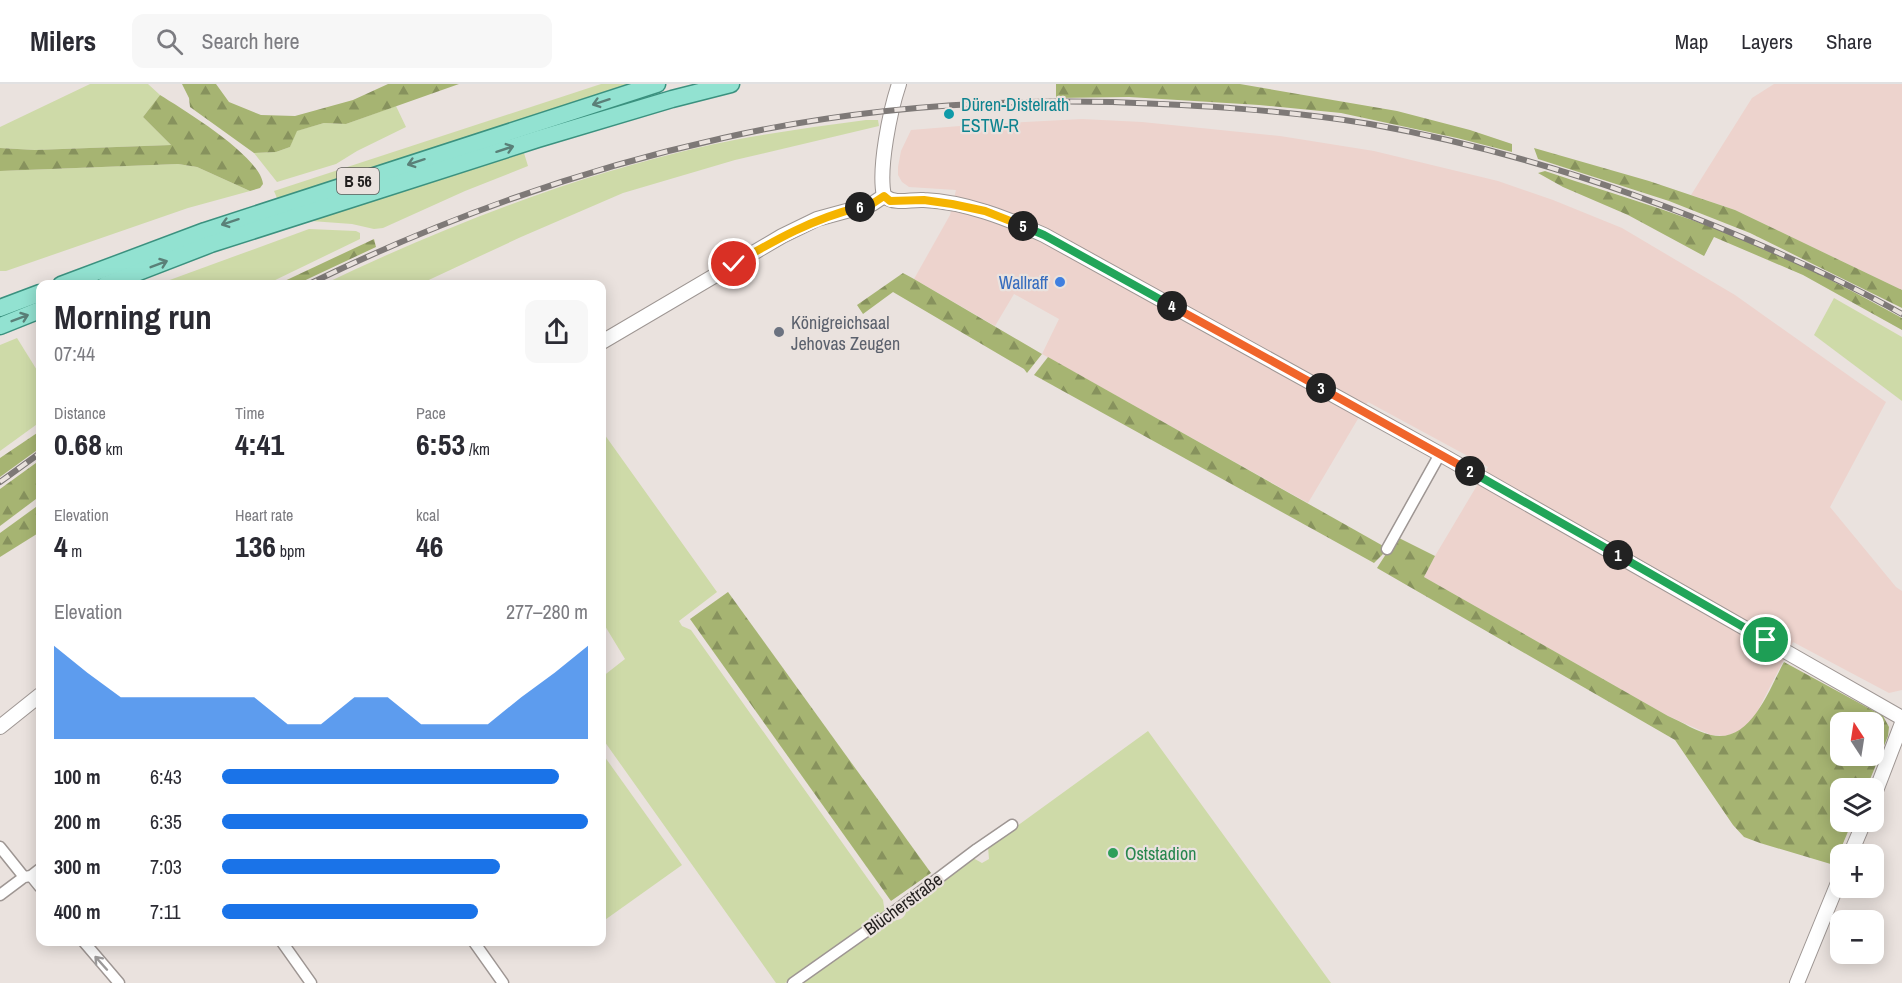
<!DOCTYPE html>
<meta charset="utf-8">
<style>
:root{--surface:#fff;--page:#f7f7f7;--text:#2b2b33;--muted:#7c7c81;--line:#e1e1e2;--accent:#1a73e8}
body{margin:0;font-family:"Archivo Narrow",sans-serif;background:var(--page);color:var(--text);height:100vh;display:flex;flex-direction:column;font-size:22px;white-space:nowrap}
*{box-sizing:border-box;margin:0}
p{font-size:20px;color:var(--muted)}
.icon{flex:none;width:33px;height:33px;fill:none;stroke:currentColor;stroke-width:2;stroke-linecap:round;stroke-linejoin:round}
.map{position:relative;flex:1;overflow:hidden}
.sheet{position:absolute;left:36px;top:196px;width:570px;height:666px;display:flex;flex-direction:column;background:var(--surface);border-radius:12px;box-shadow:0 3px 15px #0003}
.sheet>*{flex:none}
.needle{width:39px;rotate:348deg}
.buttons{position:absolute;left:1830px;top:628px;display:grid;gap:12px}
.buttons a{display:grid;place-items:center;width:54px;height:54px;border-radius:12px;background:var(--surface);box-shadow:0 3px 15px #0003;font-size:30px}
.pin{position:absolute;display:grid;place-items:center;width:51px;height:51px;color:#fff;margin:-26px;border:3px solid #fff;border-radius:50%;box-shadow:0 2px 6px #0007}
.km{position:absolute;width:30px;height:30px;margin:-15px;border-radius:50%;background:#222;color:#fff;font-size:16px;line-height:30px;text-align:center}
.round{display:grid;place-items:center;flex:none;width:63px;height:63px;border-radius:12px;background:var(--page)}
.headline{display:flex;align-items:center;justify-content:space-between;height:102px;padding:0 18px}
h1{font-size:33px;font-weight:700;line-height:45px}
.metrics{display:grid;grid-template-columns:repeat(3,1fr);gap:9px;height:102px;padding:6px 18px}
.metrics div{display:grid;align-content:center}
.metrics b{font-size:30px;font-weight:700}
.metrics small{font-size:16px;font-weight:400}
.metrics p{font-size:16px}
.chart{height:168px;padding:12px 18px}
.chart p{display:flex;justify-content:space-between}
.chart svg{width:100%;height:108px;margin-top:6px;fill:var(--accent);opacity:.7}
ul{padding:0 18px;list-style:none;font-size:20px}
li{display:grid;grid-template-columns:96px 72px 1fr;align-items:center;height:45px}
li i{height:15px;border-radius:8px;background:var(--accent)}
header{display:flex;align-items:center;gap:36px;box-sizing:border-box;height:84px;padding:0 30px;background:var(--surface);border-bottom:2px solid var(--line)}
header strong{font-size:28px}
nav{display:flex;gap:33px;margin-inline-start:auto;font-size:21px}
.search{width:420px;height:54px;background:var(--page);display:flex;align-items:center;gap:15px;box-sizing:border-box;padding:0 21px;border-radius:12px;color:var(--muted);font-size:22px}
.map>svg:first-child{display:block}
.commercial{fill:#edd3cd}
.green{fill:#cedaa8}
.forest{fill:url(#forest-firs);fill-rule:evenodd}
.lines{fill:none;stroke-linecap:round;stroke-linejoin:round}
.minor-casing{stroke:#9e9693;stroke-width:13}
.tertiary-casing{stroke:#9e9693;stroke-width:16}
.primary-casing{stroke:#3b917f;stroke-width:19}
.minor{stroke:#fff;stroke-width:10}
.tertiary{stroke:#fff;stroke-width:14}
.primary{stroke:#92e2d1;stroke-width:16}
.rail-casing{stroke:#7e7977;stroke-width:6}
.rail{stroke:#eae2de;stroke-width:4;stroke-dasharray:11;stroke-linecap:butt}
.oneway{stroke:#5a8078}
.oneway2{stroke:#9c9a9a}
.split-1-casing{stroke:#fff;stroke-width:12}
.split-2-casing{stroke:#fff;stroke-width:12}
.split-3-casing{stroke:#fff;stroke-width:12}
.split-4-casing{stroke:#fff;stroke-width:12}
.split-5-casing{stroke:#fff;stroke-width:12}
.split-6-casing{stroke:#fff;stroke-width:12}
.split-7-casing{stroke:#fff;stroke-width:12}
.split-1{stroke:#22a559;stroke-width:8}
.split-2{stroke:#22a559;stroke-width:8}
.split-3{stroke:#f0652b;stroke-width:8}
.split-4{stroke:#f0652b;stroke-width:8}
.split-5{stroke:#22a559;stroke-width:8}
.split-6{stroke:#f5b400;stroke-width:8}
.split-7{stroke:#f5b400;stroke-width:8}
.culture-dot{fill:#0f9aa8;stroke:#eae2de;stroke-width:2}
.shop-dot{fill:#3f7fe0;stroke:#eae2de;stroke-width:2}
.worship-dot{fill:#6b7280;stroke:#eae2de;stroke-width:2}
.leisure-dot{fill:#2e9e5b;stroke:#eae2de;stroke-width:2}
.labels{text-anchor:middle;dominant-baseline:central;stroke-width:4.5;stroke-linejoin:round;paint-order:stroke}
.shield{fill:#eae2de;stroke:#5e5a58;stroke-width:1.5}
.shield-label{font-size:16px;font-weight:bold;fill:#221f1e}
.culture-label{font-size:18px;fill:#0d838f;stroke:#eae2de;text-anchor:start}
.shop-label{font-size:18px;fill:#366cbe;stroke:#eae2de;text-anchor:end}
.worship-label{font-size:18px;fill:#5b616d;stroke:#eae2de;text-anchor:start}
.leisure-label{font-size:18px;fill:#27864d;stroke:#eae2de;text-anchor:start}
.street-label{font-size:18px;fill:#221f1e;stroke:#eae2de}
</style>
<header>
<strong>Milers</strong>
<div class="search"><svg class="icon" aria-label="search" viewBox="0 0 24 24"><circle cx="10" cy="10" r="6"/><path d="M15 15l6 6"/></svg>Search here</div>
<nav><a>Map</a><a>Layers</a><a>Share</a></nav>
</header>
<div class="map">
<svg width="1902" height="899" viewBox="0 0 1902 899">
<defs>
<pattern id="forest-firs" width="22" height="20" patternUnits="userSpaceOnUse" patternTransform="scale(1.5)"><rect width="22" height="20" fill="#a6b472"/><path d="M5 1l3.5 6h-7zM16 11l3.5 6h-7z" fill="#87925d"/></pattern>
</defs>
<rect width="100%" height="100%" fill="#eae2de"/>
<g class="commercial">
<path d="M1774,0h128v206l-167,-80 -44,-15 61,-97z"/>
<path d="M1082,35l60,3 138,14 94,15 124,30 55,19 69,28 113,67 151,107 -56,105 66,80 6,4v99l-13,3 -96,-51 -39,76 -14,13 -15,5 -14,-1 -43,-19 -244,-139 11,-21 53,-89 -120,-65 -60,101 -266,-149 17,-35 -45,-25 -19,32 -81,-47 36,-64 6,-25 -47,-3 -7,-5 -4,-7v-8l3,-16 10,-21 61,-5z"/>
</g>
<g class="green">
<path d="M90,0h58l12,11 -17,22 28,28 -136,5 -35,-2v-21z"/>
<path d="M601,0h35l-359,114 -3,-7z"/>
<path d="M396,22l10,21 -49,24 -21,13 -59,18 -23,-29 22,-1 14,-5 6,-16 28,-8 22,1z"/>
<path d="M866,36h12l1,6 -144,34 -112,33 -102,44 -103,48h-96c123,-59 253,-110 388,-140 51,-11 104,-18 156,-25z"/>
<path d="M524,69l4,13 -63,25 -82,37 -9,1 -22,-5 -41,-3z"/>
<path d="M178,80l19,3 53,24 -62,17 -182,63h-6v-100z"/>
<path d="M309,145l47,2 4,2v6l-95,46h-109z"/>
<path d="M1834,214l68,39v64l-88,-66z"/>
<path d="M17,254l23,37v47l-40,29v-106z"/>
<path d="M602,347l115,161 -38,29 3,5 9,4 192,270 2,13 -100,70h-9l-174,-245v-61l23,-18 -23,-38z"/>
<path d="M1148,647l183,252h-531l87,-61c14,-3 18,-1 21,-17l65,-47 9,5 7,-4 -1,-12z"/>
<path d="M602,669l80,112 -80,57z"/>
</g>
<g class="forest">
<path d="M182,0h34l13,18 32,13 34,1 58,-16 35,-16h71l-113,40 -22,-1 -27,8 -7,16 -14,5 -22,1 -64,-46 -1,-9z"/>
<path d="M1056,0h184l157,27 73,19 42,14v8l-55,-14 -116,-25 -82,-8 -130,-8 -73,1z"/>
<path d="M160,11c24,15 100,61 103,89l-3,4 -10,3 -53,-24 -19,-3 -178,7v-23l35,2 136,-5 -28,-28z"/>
<path d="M1534,64l115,33 86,29 167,80v18l-152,-75 -81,-32 -131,-42z"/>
<path d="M1545,87c78,26 157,49 232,83 43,19 84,42 125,64v12l-99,-55 -89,-38 -10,19 -76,-41 -65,-28 -25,-14z"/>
<path d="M374,155l2,8 -81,38h-19z"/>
<path d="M903,189l11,6 128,75 -15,19 -3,-4 -131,-77 -30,22 -6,-9z"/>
<path d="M1048,273l337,190 -2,7 -9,9 -340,-188z"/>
<path d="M40,347v17l-40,29v-19z"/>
<path d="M40,376v36l-40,30v-37z"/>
<path d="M40,420v28l-40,25v-24z"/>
<path d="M1397,453l38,19 -11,21 244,139c14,6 29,16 43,19 40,9 58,-46 73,-73l99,54 6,11 -1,9 -22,53h-26v33h12l-18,43 -74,-22 -16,-6 -11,-12 -58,-85 -298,-172zM1840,639h34v33h-34z"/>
<path d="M728,508l203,281 -40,28 -201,-282z"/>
</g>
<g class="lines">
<defs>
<g id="minor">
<path d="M1387,465l53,-95"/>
<path d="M0,763l24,30"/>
<path d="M31,792l9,11"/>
<path d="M0,811l24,-18 7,-1 9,-7"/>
<path d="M84,858l35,41"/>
<path d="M282,858l29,41"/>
<path d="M474,858l29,41"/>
<path d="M793,899l102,-72 82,-62 35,-24"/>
</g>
<g id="tertiary">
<path d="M884,112c12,9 26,3 40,4 42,2 82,18 120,35l396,219 462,264"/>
<path d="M884,112c-6,-27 6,-85 15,-112"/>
<path d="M602,258l180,-106 35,-17 55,-15 12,-8"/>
<path d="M0,643l40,-32"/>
<path d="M1874,712l28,-73"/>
<path d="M1850,771l14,-33"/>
<path d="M1797,899l43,-105"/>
</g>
<g id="primary">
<path d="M61,201l144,-54 452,-147"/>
<path d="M105,201l106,-41 327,-105 134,-40 59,-15"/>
<path d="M0,224l40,-15"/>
<path d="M0,242l40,-16"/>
</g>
</defs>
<use href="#minor" class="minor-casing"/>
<use href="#tertiary" class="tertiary-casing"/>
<use href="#primary" class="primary-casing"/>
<use href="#minor" class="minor"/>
<use href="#tertiary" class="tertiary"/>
<use href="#primary" class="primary"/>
<defs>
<g id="rail">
<path d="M307,201c133,-65 271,-115 416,-147 127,-29 259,-39 389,-36 86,3 173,8 258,22 128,23 254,63 374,114 54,23 107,47 158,76"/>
<path d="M0,398l40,-29"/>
</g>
</defs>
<use href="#rail" class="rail-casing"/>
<use href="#rail" class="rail"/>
</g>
<defs><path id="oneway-shaft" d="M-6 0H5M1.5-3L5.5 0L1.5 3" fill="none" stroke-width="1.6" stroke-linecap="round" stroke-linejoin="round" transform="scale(1.5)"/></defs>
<g class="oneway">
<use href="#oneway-shaft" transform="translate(601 18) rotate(162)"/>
<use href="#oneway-shaft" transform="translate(505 65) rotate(-18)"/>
<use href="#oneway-shaft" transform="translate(416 78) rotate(162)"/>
<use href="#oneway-shaft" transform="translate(230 138) rotate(162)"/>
<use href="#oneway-shaft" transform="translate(159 180) rotate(-21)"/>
<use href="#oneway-shaft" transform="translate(20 234) rotate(-21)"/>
</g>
<use class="oneway2" href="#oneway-shaft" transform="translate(101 879) rotate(-132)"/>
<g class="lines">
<defs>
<path id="split-1" d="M1618,471l148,85"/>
<path id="split-2" d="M1470,387l148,84"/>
<path id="split-3" d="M1321,304l149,83"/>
<path id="split-4" d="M1172,222l149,82"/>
<path id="split-5" d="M1023,142l21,9 128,71"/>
<path id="split-6" d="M860,123l12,-3 12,-8 6,5 34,-1 28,4 33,7 38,15"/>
<path id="split-7" d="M734,180c43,-25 78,-45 126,-57"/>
</defs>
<use href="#split-1" class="split-1-casing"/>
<use href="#split-2" class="split-2-casing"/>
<use href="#split-3" class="split-3-casing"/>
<use href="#split-4" class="split-4-casing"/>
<use href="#split-5" class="split-5-casing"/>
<use href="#split-6" class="split-6-casing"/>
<use href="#split-7" class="split-7-casing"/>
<use href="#split-1" class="split-1"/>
<use href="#split-2" class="split-2"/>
<use href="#split-3" class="split-3"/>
<use href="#split-4" class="split-4"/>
<use href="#split-5" class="split-5"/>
<use href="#split-6" class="split-6"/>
<use href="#split-7" class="split-7"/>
</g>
<circle class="culture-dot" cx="949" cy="30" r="6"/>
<circle class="shop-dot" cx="1060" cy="198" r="6"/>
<circle class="worship-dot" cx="779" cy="248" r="6"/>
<circle class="leisure-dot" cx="1113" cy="769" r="6"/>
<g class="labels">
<rect class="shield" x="337" y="84" width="42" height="26" rx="4.5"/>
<g class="shield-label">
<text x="358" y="97">B 56</text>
</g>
<g class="culture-label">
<text x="961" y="20">Düren-Distelrath<tspan x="961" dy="21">ESTW-R</tspan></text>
</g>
<g class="shop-label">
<text x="1048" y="198">Wallraff</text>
</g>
<g class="worship-label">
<text x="791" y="238">Königreichsaal<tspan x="791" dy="21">Jehovas Zeugen</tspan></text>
</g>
<g class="leisure-label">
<text x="1125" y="769">Oststadion</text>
</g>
<g class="street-label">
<text transform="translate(903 820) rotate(-36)">Blücherstraße</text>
</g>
</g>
</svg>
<div class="buttons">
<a><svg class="needle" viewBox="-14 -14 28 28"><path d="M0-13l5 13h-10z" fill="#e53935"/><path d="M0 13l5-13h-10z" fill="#7c7c81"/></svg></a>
<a><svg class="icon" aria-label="layers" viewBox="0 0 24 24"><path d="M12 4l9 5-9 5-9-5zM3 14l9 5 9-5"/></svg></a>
<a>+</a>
<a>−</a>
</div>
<div class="pin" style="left:1766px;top:556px;background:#1e9e55"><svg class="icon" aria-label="arrive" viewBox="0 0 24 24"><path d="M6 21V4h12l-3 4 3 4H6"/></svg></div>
<div class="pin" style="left:734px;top:180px;background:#d93025"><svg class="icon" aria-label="check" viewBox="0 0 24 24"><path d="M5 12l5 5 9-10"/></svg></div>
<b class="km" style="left:1618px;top:471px">1</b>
<b class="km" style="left:1470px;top:387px">2</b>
<b class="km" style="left:1321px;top:304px">3</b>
<b class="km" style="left:1172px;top:222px">4</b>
<b class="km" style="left:1023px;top:142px">5</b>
<b class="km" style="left:860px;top:123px">6</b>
<section class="sheet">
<div class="headline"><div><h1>Morning run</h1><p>07:44</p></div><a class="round"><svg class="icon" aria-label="share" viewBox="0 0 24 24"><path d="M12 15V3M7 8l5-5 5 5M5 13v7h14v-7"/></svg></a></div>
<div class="metrics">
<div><p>Distance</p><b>0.68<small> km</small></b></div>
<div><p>Time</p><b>4:41</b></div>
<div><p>Pace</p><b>6:53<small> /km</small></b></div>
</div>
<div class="metrics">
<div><p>Elevation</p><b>4<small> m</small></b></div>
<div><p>Heart rate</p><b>136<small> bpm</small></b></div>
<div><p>kcal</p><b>46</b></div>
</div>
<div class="chart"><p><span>Elevation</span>277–280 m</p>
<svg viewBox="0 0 160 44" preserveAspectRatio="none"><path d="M0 44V6L10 17L20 27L30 27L40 27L50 27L60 27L70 38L80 38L90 27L100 27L110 38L120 38L130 38L140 27L150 17L160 6V44z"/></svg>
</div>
<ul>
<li><b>100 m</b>6:43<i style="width:92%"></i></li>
<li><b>200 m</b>6:35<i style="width:100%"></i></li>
<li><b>300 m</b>7:03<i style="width:76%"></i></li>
<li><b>400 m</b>7:11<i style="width:70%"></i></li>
</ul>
</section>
</div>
